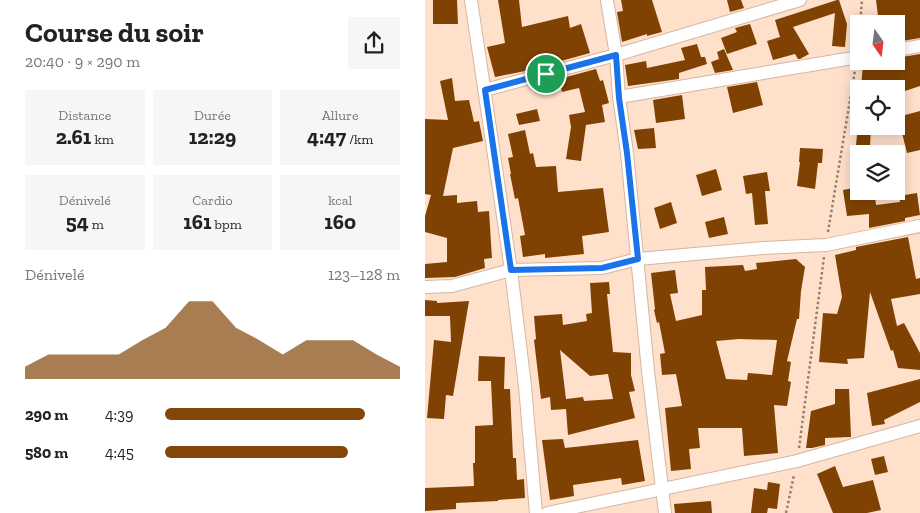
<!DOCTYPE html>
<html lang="fr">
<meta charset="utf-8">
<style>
:root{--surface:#fff;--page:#f6f6f6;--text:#222;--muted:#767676;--accent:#854709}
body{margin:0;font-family:"Zilla Slab",serif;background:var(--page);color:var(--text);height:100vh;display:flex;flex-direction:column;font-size:19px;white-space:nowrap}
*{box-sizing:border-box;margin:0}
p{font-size:16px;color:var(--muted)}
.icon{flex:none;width:28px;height:28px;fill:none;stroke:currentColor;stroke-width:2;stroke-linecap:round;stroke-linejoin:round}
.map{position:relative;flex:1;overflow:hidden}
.details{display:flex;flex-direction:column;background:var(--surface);width:425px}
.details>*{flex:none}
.needle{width:32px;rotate:166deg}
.tools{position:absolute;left:425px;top:15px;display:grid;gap:10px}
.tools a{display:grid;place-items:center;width:55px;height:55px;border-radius:0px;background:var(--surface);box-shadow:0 2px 12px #0003;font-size:25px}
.pin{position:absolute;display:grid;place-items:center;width:42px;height:42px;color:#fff;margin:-21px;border:2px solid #fff;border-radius:50%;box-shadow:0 1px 5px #0007}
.round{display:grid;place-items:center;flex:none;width:52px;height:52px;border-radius:0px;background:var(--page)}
.headline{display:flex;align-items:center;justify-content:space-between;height:85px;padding:0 25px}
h1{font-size:28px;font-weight:700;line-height:38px}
.figures{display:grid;grid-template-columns:repeat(3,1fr);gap:8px;height:85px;padding:5px 25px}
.figures div{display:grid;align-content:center;border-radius:0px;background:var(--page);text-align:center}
.figures b{font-size:21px;font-weight:700}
.figures small{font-size:14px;font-weight:400}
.figures p{font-size:14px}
.chart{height:140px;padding:10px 25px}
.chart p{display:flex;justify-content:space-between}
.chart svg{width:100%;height:90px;margin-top:5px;fill:var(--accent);opacity:.7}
ul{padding:0 25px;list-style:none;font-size:16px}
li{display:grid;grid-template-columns:80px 60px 1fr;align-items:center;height:38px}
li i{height:12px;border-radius:6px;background:var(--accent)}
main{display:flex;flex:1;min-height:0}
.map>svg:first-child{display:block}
.building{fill:#804202;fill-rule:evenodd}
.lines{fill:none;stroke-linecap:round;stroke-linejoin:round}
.minor-casing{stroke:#d4b7a2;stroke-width:14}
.path{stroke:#948071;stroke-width:2.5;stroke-dasharray:2.5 2.5;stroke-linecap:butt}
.minor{stroke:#fff;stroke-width:12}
.route-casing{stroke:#fff;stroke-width:10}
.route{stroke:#1a73e8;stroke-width:6}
</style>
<main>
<section class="details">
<div class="headline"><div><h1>Course du soir</h1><p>20:40 · 9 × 290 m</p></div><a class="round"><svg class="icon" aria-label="share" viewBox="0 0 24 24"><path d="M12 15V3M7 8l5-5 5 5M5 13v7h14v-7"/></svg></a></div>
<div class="figures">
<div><p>Distance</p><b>2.61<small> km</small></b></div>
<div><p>Durée</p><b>12:29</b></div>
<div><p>Allure</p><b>4:47<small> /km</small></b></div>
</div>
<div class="figures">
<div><p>Dénivelé</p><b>54<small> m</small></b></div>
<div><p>Cardio</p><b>161<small> bpm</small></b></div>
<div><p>kcal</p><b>160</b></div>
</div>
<div class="chart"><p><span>Dénivelé</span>123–128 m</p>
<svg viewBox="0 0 160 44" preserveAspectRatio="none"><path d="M0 44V38L10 32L20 32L30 32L40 32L50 25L60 19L70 6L80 6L90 19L100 25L110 32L120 25L130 25L140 25L150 32L160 38V44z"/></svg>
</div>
<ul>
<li><b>290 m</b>4:39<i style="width:85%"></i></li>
<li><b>580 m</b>4:45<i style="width:78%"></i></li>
</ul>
</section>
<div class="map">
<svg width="495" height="513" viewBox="0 0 495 513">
<rect width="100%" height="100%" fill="#ffe0cb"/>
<g class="building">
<path d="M8,0h24l1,24h-25z"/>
<path d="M73,0h21l3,27 46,-11 2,12 11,-4 9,29 -65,18 -30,6 -8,-30 18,-4z"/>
<path d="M196,0h31l10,32 -15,4v-2l-25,8 -5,-30 6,-1z"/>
<path d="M302,0h14l3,8 -14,4z"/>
<path d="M412,0h2l8,24 -2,23 -13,-1 3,-33 -42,14 16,27 -9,5h-2l-3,-5 -22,6 -6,-19 13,-4 -5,-17z"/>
<path d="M451,0h44v38l-24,4v-18h-17z"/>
<path d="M325,24l7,20 -30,10 -6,-16 16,-6 -2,-4z"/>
<path d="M272,44l4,13h4l2,7 -28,9v6l-51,7 -3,-21 21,-4 1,7 38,-8 -4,-12z"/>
<path d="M299,49l9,21 -18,3 -4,-11 8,-3 -2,-7z"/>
<path d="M495,54v32l-24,8v-5l-35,-2 2,-23 3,-3h30v-3z"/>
<path d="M171,69l4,12 3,-1 6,23 -7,2 3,17 -19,3 -5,36 -15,-2 5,-32 -2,-12 16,-3 -6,-24 -17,4 -3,-13z"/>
<path d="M27,78l3,23 14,-1 5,22 5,-1 4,20 -30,7 -10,48 14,-1v8l20,-2 1,11 11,-1 3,47 -8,1 1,9 -30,9 -30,1v-14l22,-2v-24l-22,-6v-16l6,-21 -6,-1v-75l23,1 -8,-39z"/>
<path d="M332,82l6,23 -30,8 -6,-26z"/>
<path d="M257,95l3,24 -29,4 -3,-23z"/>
<path d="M112,109l3,12 -21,4 -3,-11z"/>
<path d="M495,111v39l-13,3 -9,-36z"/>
<path d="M433,126l13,1 -1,19 -14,-1z"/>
<path d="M229,128l2,20 -18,1 -4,-19z"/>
<path d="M100,130l5,24 3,-1 3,14 20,-1 2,26 45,-4 6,44 -27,4 2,18 -39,4v-4l-22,3 -3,-21 5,-1 -7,-37 -3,1 -5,-25h1l-3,-16 5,-1 -5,-23z"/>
<path d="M375,148l23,1 -1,14h-4l-3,26 -18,-3 3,-24h-1z"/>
<path d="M291,169l6,21 -20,6 -6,-21z"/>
<path d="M342,172l3,19h-5l3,33 -13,1 -3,-32 -6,1 -3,-18z"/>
<path d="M434,187v4h7v6h9l1,8 24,-3 -1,-6 18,-3 3,22 -15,3v3l-36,7v-14l-22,2 -4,-26z"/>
<path d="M246,202l6,21 -17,6 -6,-21z"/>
<path d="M299,217l4,17 -19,4 -4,-16z"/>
<path d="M483,237l8,42 4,-1v16l-29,5 6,27 7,-3 16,30v17l-22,-2 -5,-18 -2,1 -21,-59 -6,66 -17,1 1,5 -29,-2 4,-49 14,1 5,-17 -7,-42 21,-5v-3z"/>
<path d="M371,259l9,8 -4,24 -2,28h-2l-10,42 4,1 -3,19 3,1 -4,24 -13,-1 4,48 -34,3 -2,-28h-44l2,20 -11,1 2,20 -20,2 -6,-63 17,-2 -6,-32 -14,1 -2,-21 5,-1 -6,-31 -2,1 -3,-13 1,-1 -4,-36 24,-3 3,23 -8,1 6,27 26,-6v-25h4l-1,-23 38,-2 2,6 12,-2 -1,-6zM314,339l38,1 -5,35 -24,-2 -1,7 -21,-1 -10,-38z"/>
<path d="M184,282l1,12h-3l6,58 18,1v22l4,16 -6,1 6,26 -67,17 -2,-26 -15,1 -1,-13 -9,2 -7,-59 2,-1 -2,-23 28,-2 1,11 24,-4 -1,-7 6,-1 -2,-30zM135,350l30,26 18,-2 5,25 -29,2 -1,-4 -17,2z"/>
<path d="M0,300l12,1v2l32,-2 -16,95 -7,-1 -2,24 -17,-1 7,-78 17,2 -1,-26h-25z"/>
<path d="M54,356l26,1 -1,32h6l3,69h3l1,22 7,-1 1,19 -27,2v1l-42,2v6l-31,2v-23l49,-2 -1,-23h2v-37l18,-1 -2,-44h-13z"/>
<path d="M495,379v23l-36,18 1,4 -13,2 -5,-33z"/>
<path d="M410,389h14l2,48 -26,1v7l-13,3h-6l5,-37 24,-7z"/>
<path d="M138,439l2,9 73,-8 7,41 -23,4 -1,-7 -48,7 1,11 -24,4 -8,-60z"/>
<path d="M459,456l4,16 -13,3 -4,-16z"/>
<path d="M410,466l8,21 30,-7 8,30 -14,3h-34l-16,-39z"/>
<path d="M343,482l12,2 -3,25 -9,-1 -1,5h-16l3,-25 13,2z"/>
<path d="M286,501l1,12h-37l-1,-9z"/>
</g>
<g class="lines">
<defs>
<g id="minor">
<path d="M46,0l40,270 14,116 11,127"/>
<path d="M182,0l9,55 3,42 8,56 21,218 17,142"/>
<path d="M471,50l24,-4"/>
<path d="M60,90l131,-35 184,-55"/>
<path d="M194,97l240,-40"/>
<path d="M0,287l27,-1 59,-16 91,-2 36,-9 125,-11 63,-3 94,-19"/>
<path d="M122,513l250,-52 123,-35"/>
</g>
</defs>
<use href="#minor" class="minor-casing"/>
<g class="path">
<path d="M435,24l2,-24"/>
<path d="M403,232l27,-162"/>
<path d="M374,448l25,-191"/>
<path d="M361,513l8,-38"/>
</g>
<use href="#minor" class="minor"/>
</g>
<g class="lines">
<defs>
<path id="route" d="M191,55l3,43 8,55 11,106 -36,9 -91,2 -26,-180z"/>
</defs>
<use href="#route" class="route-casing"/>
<use href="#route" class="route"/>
</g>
</svg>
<div class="tools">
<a><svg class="needle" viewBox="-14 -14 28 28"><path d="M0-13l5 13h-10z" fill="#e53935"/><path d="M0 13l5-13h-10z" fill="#767676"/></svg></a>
<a><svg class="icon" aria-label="locate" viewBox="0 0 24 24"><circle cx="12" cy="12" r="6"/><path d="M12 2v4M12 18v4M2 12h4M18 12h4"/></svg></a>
<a><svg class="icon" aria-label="layers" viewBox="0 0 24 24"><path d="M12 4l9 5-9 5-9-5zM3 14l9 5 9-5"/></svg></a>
</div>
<div class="pin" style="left:121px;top:74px;background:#1e9e55"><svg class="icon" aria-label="arrive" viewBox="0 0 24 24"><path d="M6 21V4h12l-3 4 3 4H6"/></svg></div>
</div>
</main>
